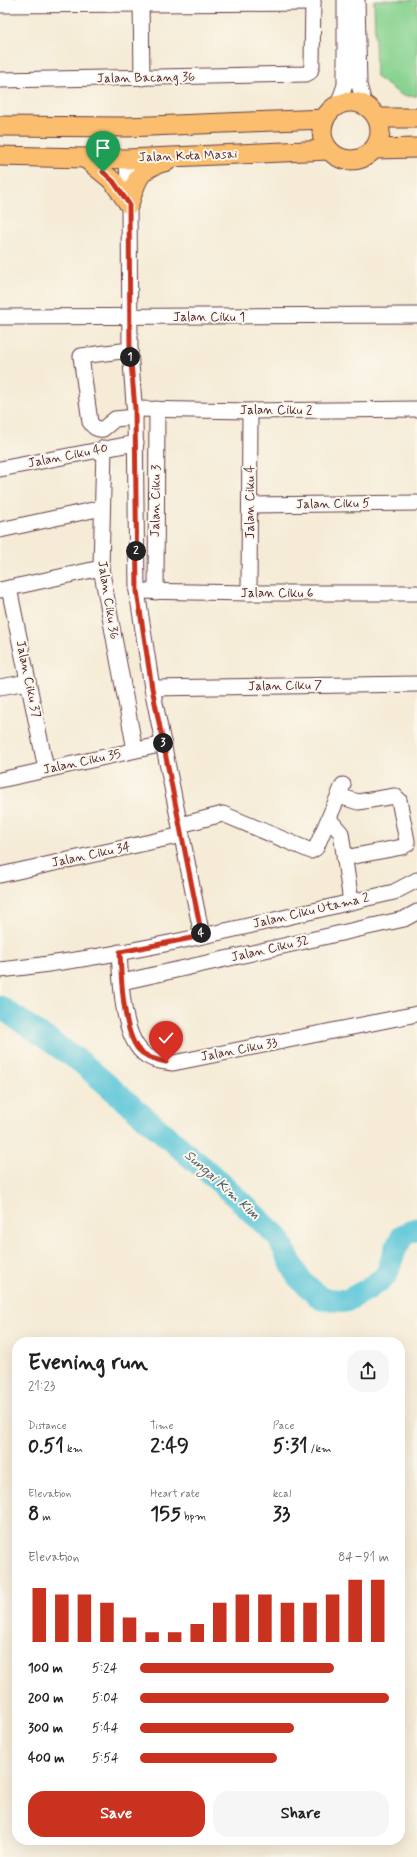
<!DOCTYPE html>
<meta charset="utf-8">
<style>
:root{--surface:#fff;--page:#f6f6f6;--text:#202124;--muted:#757577;--accent:#c8321e}
body{margin:0;font-family:Mynerve,sans-serif;background:var(--page);color:var(--text);height:100vh;display:flex;flex-direction:column;font-size:15px;white-space:nowrap}
*{box-sizing:border-box;margin:0}
p{font-size:13px;color:var(--muted)}
.icon{flex:none;width:22px;height:22px;fill:none;stroke:currentColor;stroke-width:2;stroke-linecap:round;stroke-linejoin:round}
.map{position:relative;flex:1;overflow:hidden}
.sheet{position:absolute;left:12px;top:1337px;width:393px;height:508px;display:flex;flex-direction:column;background:var(--surface);border-radius:16px;box-shadow:0 4px 16px #0002}
.sheet>*{flex:none}
.pin{position:absolute;display:grid;place-items:center;width:34px;height:34px;color:#fff;margin:-41px -17px;border-radius:50% 50% 50% 0;rotate:-45deg;box-shadow:0 0 4px #0007}
.pin .icon{rotate:45deg}
.km{position:absolute;width:20px;height:20px;margin:-10px;border-radius:50%;background:#222;color:#fff;font-size:11px;line-height:20px;text-align:center}
.round{display:grid;place-items:center;flex:none;width:42px;height:42px;border-radius:16px;background:var(--page)}
.head{display:flex;align-items:center;justify-content:space-between;height:68px;padding:0 16px}
h1{font-size:22px;font-weight:800;line-height:30px}
.metrics{display:grid;grid-template-columns:repeat(3,1fr);gap:6px;height:68px;padding:4px 16px}
.metrics div{display:grid;align-content:center}
.metrics b{font-size:20px;font-weight:800}
.metrics small{font-size:11px;font-weight:400}
.metrics p{font-size:11px}
.chart{height:112px;padding:8px 16px}
.chart p{display:flex;justify-content:space-between}
.chart svg{width:100%;height:72px;margin-top:4px;stroke:var(--accent);stroke-width:6}
.action{display:flex;gap:8px;margin-top:auto;padding:8px 16px}
.action a{flex:1;height:46px;border-radius:16px;background:var(--accent);color:#fff;font-size:16px;font-weight:800;line-height:46px;text-align:center}
.action a+a{background:var(--page);color:var(--text)}
ul{padding:0 16px;list-style:none;font-size:13px}
li{display:grid;grid-template-columns:64px 48px 1fr;align-items:center;height:30px}
li i{height:10px;border-radius:5px;background:var(--accent)}
.map>svg:first-child{display:block}
.green{fill:#88d390;stroke:#69795e}
.lines{fill:none;stroke-linecap:round;stroke-linejoin:round}
.river{stroke:#5cc6d8;stroke-width:23}
.minor-casing{stroke:#643e45;stroke-width:17}
.major-casing{stroke:#643e45;stroke-width:21}
.minor{stroke:#fff;stroke-width:15}
.major{stroke:#fbbe6e;stroke-width:19}
.route-casing{stroke:#fff;stroke-width:8}
.route{stroke:#c8321e;stroke-width:5}
.labels{text-anchor:middle;dominant-baseline:central;stroke-width:4;stroke-linejoin:round;paint-order:stroke}
.street-label{font-size:13px;fill:#4a1f2b;stroke:#fbf7ec}
.water-label{font-size:14px;font-style:italic;fill:#505968;stroke:#fbf7ec}
</style>
<div class="map">
<svg width="417" height="1857" viewBox="0 0 417 1857">
<rect width="100%" height="100%" fill="#fbf7ec"/>
<filter id="ink" filterUnits="userSpaceOnUse"><feTurbulence type="fractalNoise" baseFrequency=".025" numOctaves="2"/><feDisplacementMap in="SourceGraphic" scale="8" xChannelSelector="R" yChannelSelector="G"/><feConvolveMatrix kernelMatrix="1 2 1 2 8 2 1 2 1" color-interpolation-filters="sRGB"/></filter>
<filter id="wash" filterUnits="userSpaceOnUse"><feTurbulence type="fractalNoise" baseFrequency=".012" numOctaves="4" result="noise"/><feDisplacementMap in="SourceGraphic" scale="16" xChannelSelector="R" yChannelSelector="G"/><feGaussianBlur stdDeviation="0.9" result="paint"/><feColorMatrix in="noise" values="0 0 0 0 0 0 0 0 0 0 0 0 0 0 0 0 0 1.4 0 .05"/><feComposite in="paint" operator="in"/></filter>
<g filter="url(#wash)">
<rect width="100%" height="100%" fill="#f5ebd6"/>
<path class="green" d="M374,0h43v96h-14l-27,-19z"/>
<g class="lines">
<path class="river" d="M0,1007l81,55 143,124 54,51 20,40 23,22 25,2 22,-12 18,-13 9,-26 8,-15 14,-6"/>
</g>
</g>
<g filter="url(#ink)">
<g class="lines">
<defs>
<g id="minor">
<path d="M141,0l1,78"/>
<path d="M357,0l2,85 6,21"/>
<path d="M0,5l313,-2"/>
<path d="M0,80l306,-6 4,-2 2,-7 1,-65"/>
<path d="M338,105l7,-20v-85"/>
<path d="M127,159l2,45 1,146 5,67 2,174 15,97 50,248"/>
<path d="M0,317l417,-2"/>
<path d="M130,350l-49,6 9,66c3,5 7,8 13,7l12,-10 20,-2"/>
<path d="M135,409l115,2 167,-2"/>
<path d="M104,448l-3,120 34,182"/>
<path d="M0,469l136,-26"/>
<path d="M250,505l167,-2"/>
<path d="M0,530l102,-22"/>
<path d="M9,588l37,181"/>
<path d="M0,590l101,-22"/>
<path d="M137,591l112,2h168"/>
<path d="M156,592l1,-183"/>
<path d="M249,593l1,-182"/>
<path d="M0,687l28,-5"/>
<path d="M152,688l265,-4"/>
<path d="M0,780l164,-36"/>
<path d="M339,796l19,6 37,-6 4,4 8,41v3l-5,3 -58,11"/>
<path d="M329,819l12,14 10,69"/>
<path d="M180,825l43,-11 88,37 5,-3 27,-63"/>
<path d="M0,875l182,-40"/>
<path d="M119,952c2,27 2,88 28,104 8,5 17,6 26,7l244,-49"/>
<path d="M0,970c133,-14 264,-48 394,-78l23,-12"/>
<path d="M122,982l282,-63 13,-7"/>
</g>
<g id="major">
<circle cx="351" cy="131" r="29"/>
<path d="M377,118h40"/>
<path d="M0,126l126,1 199,-8"/>
<path d="M374,149l43,-1"/>
<path d="M0,156l127,3 202,-9"/>
<path d="M85,158l28,23 16,23"/>
<path d="M129,204c8,-25 9,-36 38,-43"/>
</g>
</defs>
<use href="#minor" class="minor-casing"/>
<use href="#major" class="major-casing"/>
<use href="#minor" class="minor"/>
<use href="#major" class="major"/>
</g>
</g>
<g class="lines" filter="url(#ink)">
<defs>
<path id="route" d="M103,172l10,9 16,23 1,146 5,59 2,182 15,97 50,248 -82,16c1,24 3,78 18,97 7,8 17,11 28,13"/>
</defs>
<use href="#route" class="route-casing"/>
<use href="#route" class="route"/>
</g>
<g class="labels">
<g class="street-label">
<text transform="translate(146 78) rotate(-1)">Jalan Bacang 36</text>
<text transform="translate(188 156) rotate(-2)">Jalan Kota Masai</text>
<text x="209" y="317">Jalan Ciku 1</text>
<text x="276" y="410">Jalan Ciku 2</text>
<text transform="translate(68 456) rotate(-11)">Jalan Ciku 40</text>
<text transform="translate(156 501) rotate(-89)">Jalan Ciku 3</text>
<text transform="translate(250 502) rotate(-90)">Jalan Ciku 4</text>
<text transform="translate(333 504) rotate(-1)">Jalan Ciku 5</text>
<text x="277" y="593">Jalan Ciku 6</text>
<text transform="translate(108 600) rotate(81)">Jalan Ciku 36</text>
<text transform="translate(28 679) rotate(78)">Jalan Ciku 37</text>
<text transform="translate(285 686) rotate(-1)">Jalan Ciku 7</text>
<text transform="translate(82 762) rotate(-12)">Jalan Ciku 35</text>
<text transform="translate(91 855) rotate(-12)">Jalan Ciku 34</text>
<text transform="translate(311 911) rotate(-13)">Jalan Ciku Utama 2</text>
<text transform="translate(270 949) rotate(-13)">Jalan Ciku 32</text>
<text transform="translate(239 1050) rotate(-11)">Jalan Ciku 33</text>
</g>
<g class="water-label">
<text transform="translate(222 1185) rotate(42)">Sungai Kim Kim</text>
</g>
</g>
</svg>
<div class="pin" style="left:103px;top:172px;background:#1e9e55"><svg class="icon" aria-label="arrive" viewBox="0 0 24 24"><path d="M6 21V4h12l-3 4 3 4H6"/></svg></div>
<div class="pin" style="left:166px;top:1062px;background:#d93025"><svg class="icon" aria-label="check" viewBox="0 0 24 24"><path d="M5 12l5 5 9-10"/></svg></div>
<b class="km" style="left:130px;top:357px">1</b>
<b class="km" style="left:136px;top:551px">2</b>
<b class="km" style="left:163px;top:743px">3</b>
<b class="km" style="left:201px;top:933px">4</b>
<section class="sheet">
<div class="head"><div><h1>Evening run</h1><p>21:23</p></div><a class="round"><svg class="icon" aria-label="share" viewBox="0 0 24 24"><path d="M12 15V3M7 8l5-5 5 5M5 13v7h14v-7"/></svg></a></div>
<div class="metrics">
<div><p>Distance</p><b>0.51<small> km</small></b></div>
<div><p>Time</p><b>2:49</b></div>
<div><p>Pace</p><b>5:31<small> /km</small></b></div>
</div>
<div class="metrics">
<div><p>Elevation</p><b>8<small> m</small></b></div>
<div><p>Heart rate</p><b>155<small> bpm</small></b></div>
<div><p>kcal</p><b>33</b></div>
</div>
<div class="chart"><p><span>Elevation</span>84–91 m</p>
<svg viewBox="0 0 160 44" preserveAspectRatio="none"><path d="M5 44V11M15 44V15M25 44V15M35 44V20M45 44V29M55 44V38M65 44V38M75 44V33M85 44V20M95 44V15M105 44V15M115 44V20M125 44V20M135 44V15M145 44V6M155 44V6"/></svg>
</div>
<ul>
<li><b>100 m</b>5:24<i style="width:78%"></i></li>
<li><b>200 m</b>5:04<i style="width:100%"></i></li>
<li><b>300 m</b>5:44<i style="width:62%"></i></li>
<li><b>400 m</b>5:54<i style="width:55%"></i></li>
</ul>
<div class="action"><a>Save</a><a>Share</a></div>
</section>
</div>
